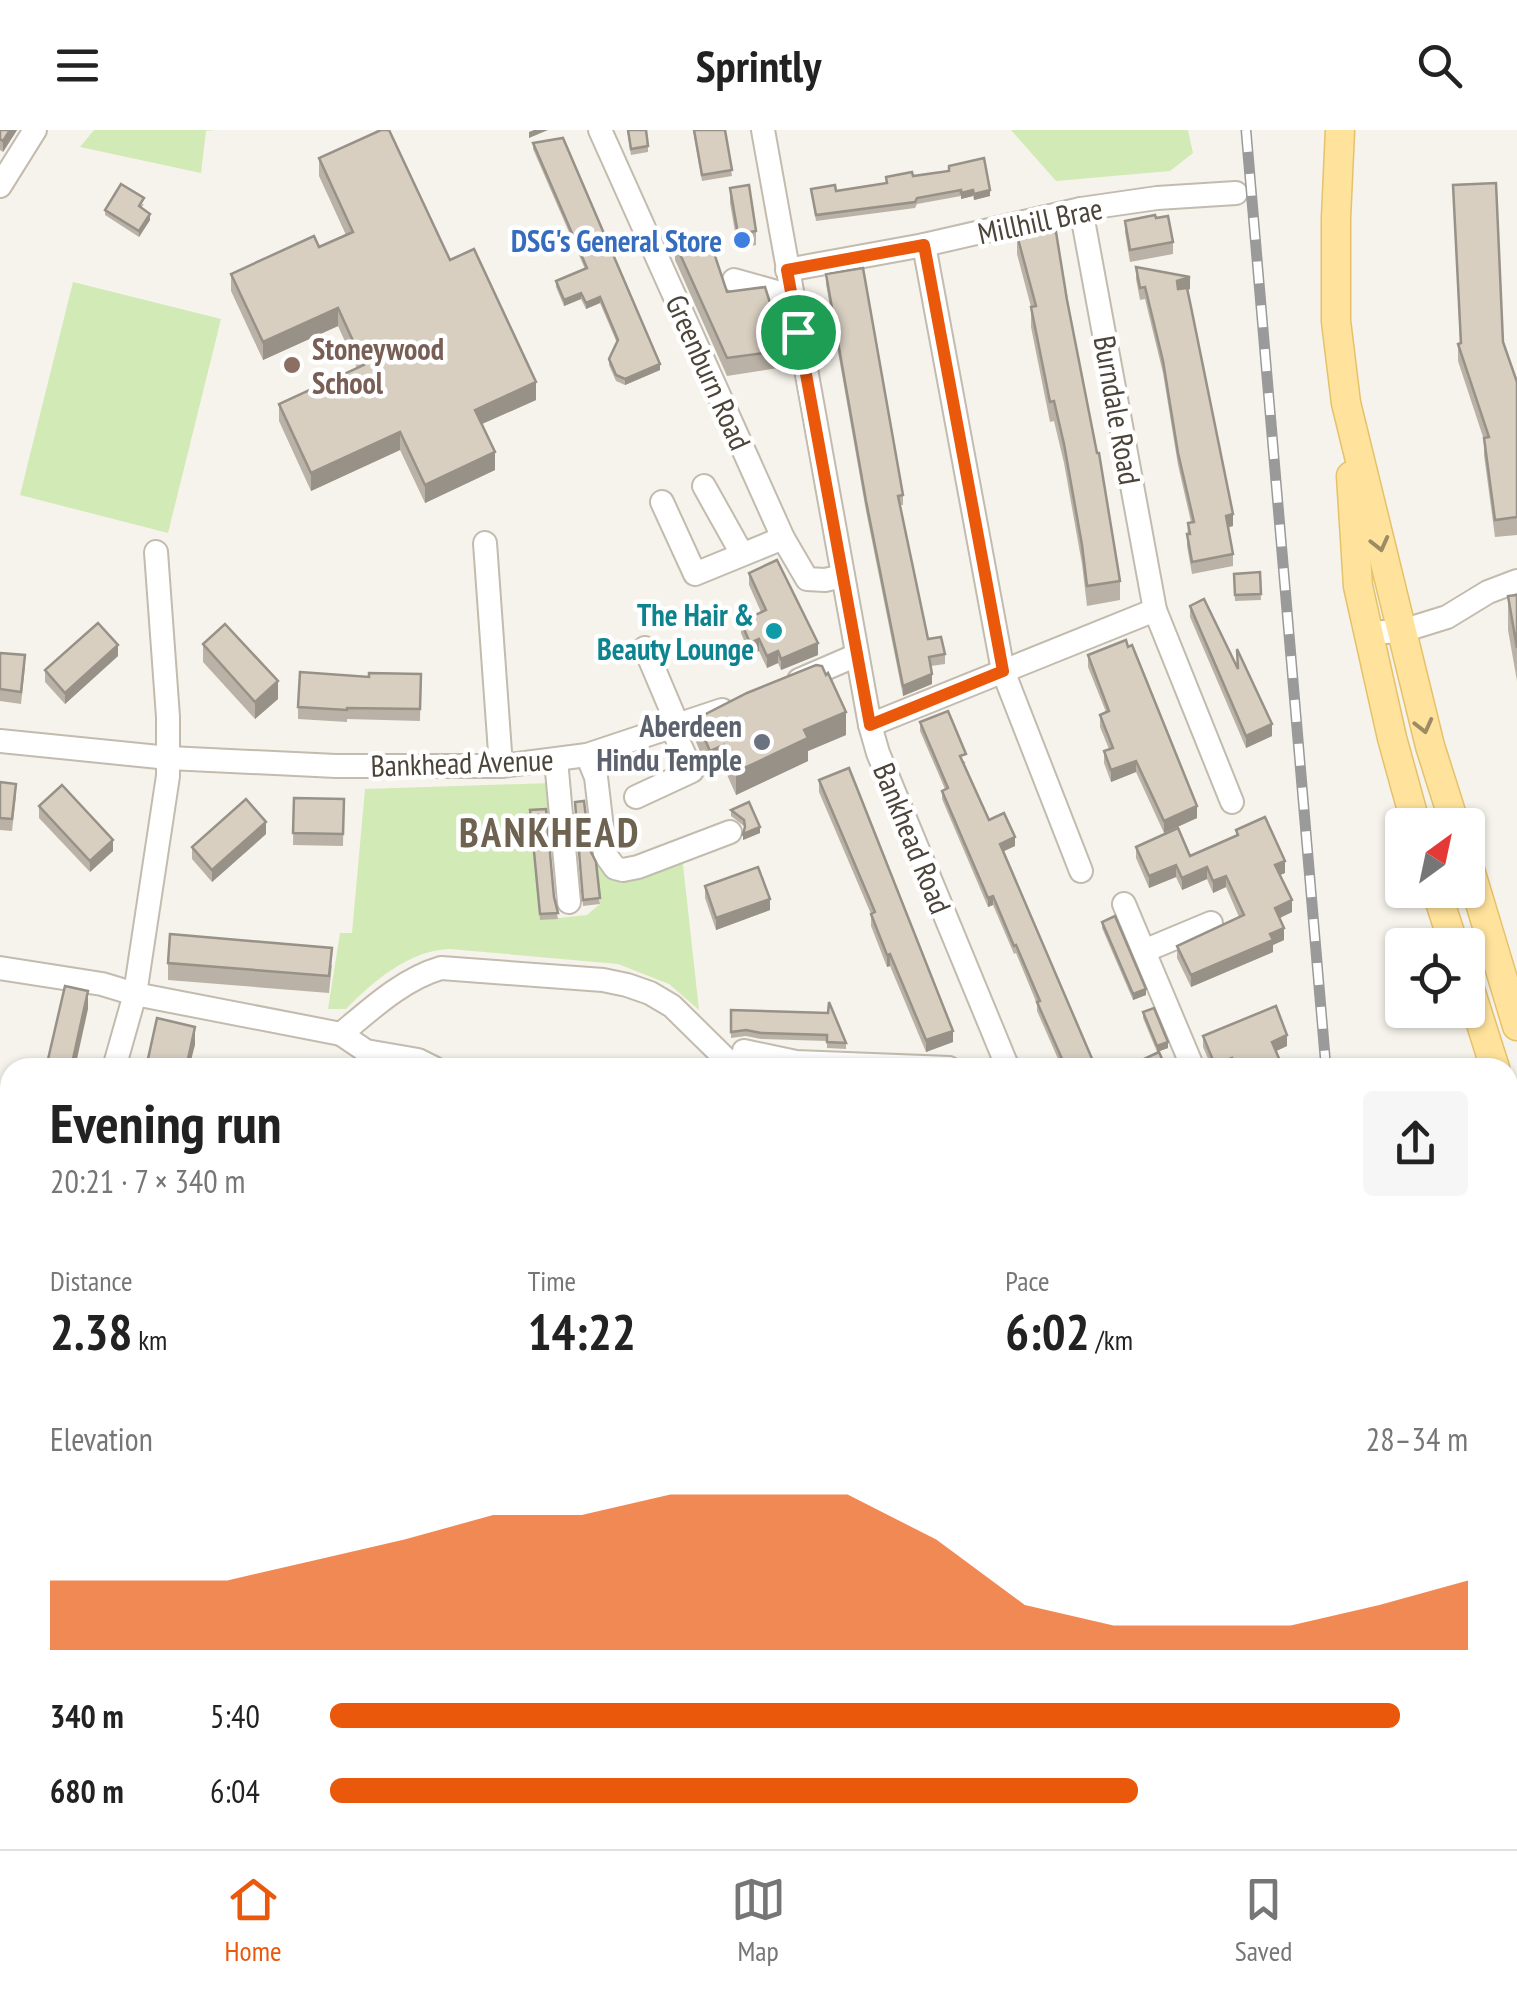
<!DOCTYPE html>
<meta charset="utf-8">
<style>
:root{--surface:#fff;--page:#f6f6f6;--text:#222;--muted:#767676;--line:#e0e0e0;--accent:#ea580c}
body{margin:0;font-family:"PT Sans Narrow",sans-serif;background:var(--page);color:var(--text);height:100vh;display:flex;flex-direction:column;font-size:38px;white-space:nowrap}
*{box-sizing:border-box;margin:0}
p{font-size:32px;color:var(--muted)}
.icon{flex:none;width:55px;height:55px;fill:none;stroke:currentColor;stroke-width:2;stroke-linecap:round;stroke-linejoin:round}
.map{position:relative;flex:1;overflow:hidden}
.details{position:absolute;left:0px;top:928px;width:1518px;height:792px;display:flex;flex-direction:column;background:var(--surface);border-radius:30px 30px 0 0;box-shadow:0 2px 8px #0004}
.details>*{flex:none}
.needle{width:65px;rotate:33deg}
.controls{position:absolute;left:1385px;top:678px;display:grid;gap:20px}
.controls a{display:grid;place-items:center;width:100px;height:100px;border-radius:10px;background:var(--surface);box-shadow:0 2px 8px #0004;font-size:50px}
.pin{position:absolute;display:grid;place-items:center;width:85px;height:85px;color:#fff;margin:-42px;border:5px solid #fff;border-radius:50%;box-shadow:0 2px 10px #0007}
.round{display:grid;place-items:center;flex:none;width:105px;height:105px;border-radius:10px;background:var(--page)}
.overview{display:flex;align-items:center;justify-content:space-between;height:170px;padding:0 50px}
h1{font-size:55px;font-weight:600;line-height:75px}
.metrics{display:grid;grid-template-columns:repeat(3,1fr);gap:15px;height:170px;padding:10px 50px}
.metrics div{display:grid;align-content:center}
.metrics b{font-size:50px;font-weight:600}
.metrics small{font-size:28px;font-weight:400}
.metrics p{font-size:28px}
.chart{height:280px;padding:20px 50px}
.chart p{display:flex;justify-content:space-between}
.chart svg{width:100%;height:180px;margin-top:10px;fill:var(--accent);opacity:.7}
ul{padding:0 50px;list-style:none;font-size:32px}
li{display:grid;grid-template-columns:160px 120px 1fr;align-items:center;height:75px}
li i{height:25px;border-radius:12px;background:var(--accent)}
header{display:flex;justify-content:space-between;align-items:center;height:130px;padding:0 50px;background:var(--surface);font-size:45px;font-weight:600}
.tab-bar{display:flex;justify-content:space-around;align-items:center;height:140px;border-top:2px solid var(--line);background:var(--surface);font-size:28px;color:var(--muted)}
.tab-bar a{display:grid;justify-items:center;gap:5px}
.tab-bar .selected{color:var(--accent)}
.map>svg:first-child{display:block}
.green{fill:#d2eab5}
.lines{fill:none;stroke-linecap:round;stroke-linejoin:round}
.minor-casing{stroke:#c2bbae;stroke-width:26}
.major-casing{stroke:#e6c16a;stroke-width:31}
.minor{stroke:#fff;stroke-width:22}
.major{stroke:#ffe39c;stroke-width:28}
.rail-casing{stroke:#9a9a9a;stroke-width:11}
.rail{stroke:#fff;stroke-width:8;stroke-dasharray:22;stroke-linecap:butt}
.wall{fill:#bab2a6}
.shaded-wall{fill:#979187}
.building{fill:#d8cfc1;stroke:#979187;stroke-width:2.5}
.oneway{stroke:#9c8c66}
.route-casing{stroke:#fff;stroke-width:20}
.route{stroke:#ea580c;stroke-width:12}
.shop-dot{fill:#3f7fe0;stroke:#fff;stroke-width:4}
.education-dot{fill:#8d6e63;stroke:#fff;stroke-width:4}
.culture-dot{fill:#0f9aa8;stroke:#fff;stroke-width:4}
.worship-dot{fill:#6b7280;stroke:#fff;stroke-width:4}
.labels{text-anchor:middle;dominant-baseline:central;stroke-width:9;stroke-linejoin:round;paint-order:stroke}
.street-label{font-size:30px;fill:#4b4439;stroke:#fff}
.shop-label{font-size:30px;font-weight:bold;fill:#366cbe;stroke:#fff;text-anchor:end}
.education-label{font-size:30px;font-weight:bold;fill:#785e54;stroke:#fff;text-anchor:start}
.culture-label{font-size:30px;font-weight:bold;fill:#0d838f;stroke:#fff;text-anchor:end}
.worship-label{font-size:30px;font-weight:bold;fill:#5b616d;stroke:#fff;text-anchor:end}
.district-label{font-size:40px;font-weight:bold;letter-spacing:2.5px;fill:#6e6250;stroke:#fff}
</style>
<header><svg class="icon" aria-label="menu" viewBox="0 0 24 24"><path d="M4 6h16M4 12h16M4 18h16"/></svg>Sprintly<svg class="icon" aria-label="search" viewBox="0 0 24 24"><circle cx="10" cy="10" r="6"/><path d="M15 15l6 6"/></svg></header>
<div class="map">
<svg width="1517" height="1719" viewBox="0 0 1517 1719">
<rect width="100%" height="100%" fill="#f6f3ec"/>
<g class="green">
<path d="M94,0h120l-8,1 -5,42 -121,-26z"/>
<path d="M1011,0h177l5,23 -23,18 -114,10z"/>
<path d="M73,152l148,37 -53,214 -148,-38z"/>
<path d="M552,653l5,21 -9,10 -18,2 10,104 47,-5 13,-11 -4,-41 16,10 70,-17 17,154 -30,-26 -51,-20 -168,-15c-40,1 -77,32 -104,60h-18l12,-76h12l13,-144z"/>
<path d="M285,1710h169l-2,9h-149z"/>
<path d="M974,1710h167l1,4 -11,5h-163z"/>
</g>
<g class="lines">
<defs>
<g id="minor">
<path d="M600,0l183,408 24,41 18,1 18,-4"/>
<path d="M763,0l107,595 8,28 130,315"/>
<path d="M0,56l35,-56"/>
<path d="M1081,79l74,401 77,192"/>
<path d="M924,115l79,426 78,200"/>
<path d="M787,140l137,-25 157,-36 76,-11 79,-5"/>
<path d="M734,150l57,16"/>
<path d="M704,356l38,68"/>
<path d="M662,372l33,72 88,-36"/>
<path d="M485,413l16,223"/>
<path d="M1367,503l35,-2 45,-14 41,-25 29,-11"/>
<path d="M645,518l33,78"/>
<path d="M799,550l58,-25"/>
<path d="M870,595l285,-115"/>
<path d="M0,611l169,17 167,8h165l86,-11 135,-45"/>
<path d="M587,625l9,22 9,77 10,14 8,2 15,-3 92,-35"/>
<path d="M556,630l13,142"/>
<path d="M636,667l56,-26 -20,-43"/>
<path d="M1124,774l69,164"/>
<path d="M1144,821l67,-28"/>
<path d="M0,838l102,16 33,10 206,40c30,-25 62,-55 100,-66l162,12 24,5 23,8 22,13 63,62"/>
<path d="M341,904l25,17 52,9 16,8"/>
<path d="M744,921l52,11 153,6"/>
<path d="M114,938l21,-74 33,-218v-59l-12,-165"/>
<path d="M0,1171l10,-5"/>
<path d="M0,1611l10,9"/>
<path d="M1508,1689l9,13"/>
<path d="M1310,1710l1,9"/>
<path d="M29,1719l1,-9"/>
</g>
<g id="major">
<path d="M1340,0l-4,88v103l10,82 84,343 25,79"/>
<path d="M1351,346l7,110 34,152 24,87"/>
<path d="M1468,733l49,163"/>
<path d="M1436,760l18,55"/>
<path d="M1468,853l27,85"/>
<path d="M1508,986l9,44"/>
<path d="M1508,1391l9,-48"/>
<path d="M1508,1515l9,-26"/>
<path d="M1358,1719l6,-9"/>
<path d="M1401,1719l6,-9"/>
</g>
</defs>
<use href="#minor" class="minor-casing"/>
<use href="#major" class="major-casing"/>
<use href="#minor" class="minor"/>
<use href="#major" class="major"/>
<defs>
<path id="rail" d="M1246,0l80,938"/>
</defs>
<use href="#rail" class="rail-casing"/>
<use href="#rail" class="rail"/>
</g>
<g class="wall">
<path d="M0,0h17l-14,22 -3,-2z"/>
<path d="M627,0l21,16v6l-17,3z"/>
<path d="M693,0h32l7,46 -30,5z"/>
<path d="M533,13l127,227 -35,15 -9,-4 -7,-16v-6l8,-16 -17,-40 -14,6 -5,-10 -17,7 -8,-19v-6l29,-12 -52,-120z"/>
<path d="M319,28l131,102 86,140 -54,24 13,46 -70,33 -25,-53 -89,41 -32,-70v-17l78,-36 -19,-42 -75,34 -32,-69v-17l88,-27 27,-12 -27,-59z"/>
<path d="M913,46l77,20 -16,4 -1,-4 -12,3v-3l-44,8 -2,4 -99,13 -5,-32 25,2 50,-8v-6z"/>
<path d="M1453,55l64,197v153l-22,2 -11,-82v-15l-26,-79v-17l2,-1z"/>
<path d="M730,58l26,43v14l-18,4 -8,-46z"/>
<path d="M144,74l-3,4 9,12 -11,17 -34,-22v-5z"/>
<path d="M1156,88l17,24v12l-43,8 -5,-30v-11z"/>
<path d="M1017,105l50,65 53,281v19l-33,6 -5,-42 -18,-101 -10,-42 -4,1 -19,-95v-20l-14,-53z"/>
<path d="M675,113l18,3 34,46 58,58v17l-58,9 -52,-116z"/>
<path d="M1136,137l54,22 -3,1 46,236 -5,1 5,27v12l-41,8 -5,-28 1,-23 3,-1 -13,-57 -15,-92 -18,-74 -5,1 -4,-21z"/>
<path d="M826,144l77,221v10h-3l28,134 17,15v10l-14,2 1,18 -29,12 -37,-185 -40,-227z"/>
<path d="M1260,442l1,28 -26,1 -1,-27z"/>
<path d="M749,443l69,82 -37,15 -3,-7 -11,5 -8,-17 -9,4 -9,-22v-11l20,-10 -12,-27z"/>
<path d="M1517,465v86l-9,-51v-34z"/>
<path d="M1190,476l82,130 -26,12 -56,-131z"/>
<path d="M203,514l75,55 -23,20 -52,-57z"/>
<path d="M0,523l25,14 -4,37 -21,-3z"/>
<path d="M1088,525l109,163 -33,15 -28,-61 -25,10 -7,-19v-12l5,-2 -9,-22v-12l6,-3 -18,-45z"/>
<path d="M118,526l-53,48 -20,-22v-12z"/>
<path d="M421,544l-1,47 -73,-2v3l-49,-3v-12l71,-30z"/>
<path d="M696,589l150,16 -38,16v10l-72,34 -12,-27 -14,7 -14,-33z"/>
<path d="M920,592l46,41h-2l25,57 26,26 -12,5 93,217h-34l-25,-57v-7l-21,-51 -2,1 -21,-49 -5,2 -46,-108v-8l3,-2 -25,-58z"/>
<path d="M819,650l134,262 -27,10 -36,-86 -3,1 -16,-41v-12l-52,-122z"/>
<path d="M0,652l16,14 -4,35 -12,-1z"/>
<path d="M294,668l50,1 -1,47 -50,-1z"/>
<path d="M575,672l15,48 10,54 -17,2z"/>
<path d="M39,676l74,45 -23,21 -51,-54z"/>
<path d="M731,680l29,23 -17,7 1,-14 -13,-10z"/>
<path d="M530,686l24,81 4,22 -18,1z"/>
<path d="M1236,700l49,43 -5,2 12,37 -12,6 4,22 -11,5v7l-82,35 -14,-29v-12l62,-29 -13,-30 -13,6 -6,-14 -25,11 -6,-13 -27,11 -13,-30v-11l54,9 46,-20z"/>
<path d="M266,704l-54,48 -20,-23v-12z"/>
<path d="M705,756l65,24 -54,20 -11,-32z"/>
<path d="M1102,792l44,73 -13,5 -31,-72z"/>
<path d="M168,833l164,2 -3,28 -161,-13z"/>
<path d="M731,880l97,3 18,30v6l-19,-1v-7l-66,-2 -15,-3 -15,2z"/>
<path d="M1143,882l25,36 -11,4 -14,-34z"/>
<path d="M1203,906l84,10 -11,5 7,17h-71l-9,-21z"/>
<path d="M0,1064l10,1v74l-10,-1z"/>
<path d="M0,1246l10,4v135l-10,-3z"/>
<path d="M99,1710h101l-4,9h-78z"/>
</g>
<g class="shaded-wall">
<path d="M10,0h7l-14,22v-11z"/>
<path d="M534,0h14l-19,8v-6z"/>
<path d="M973,60v6l-12,3v-6z"/>
<path d="M990,60v6l-16,4v-6z"/>
<path d="M150,84v6l-11,17v-6z"/>
<path d="M1190,147v12l-13,4v-12z"/>
<path d="M581,163v6l-17,7v-6z"/>
<path d="M600,167v6l-14,6v-6z"/>
<path d="M338,178v18l-75,34v-18z"/>
<path d="M660,234v6l-35,15v-6z"/>
<path d="M536,252v18l-61,27v-17z"/>
<path d="M400,302v18l-89,41v-18z"/>
<path d="M495,322v18l-70,33v-18z"/>
<path d="M1233,384v12l-7,2v-12z"/>
<path d="M759,509v12l-9,4v-12z"/>
<path d="M818,513v12l-37,15v-11z"/>
<path d="M118,515v11l-53,48v-11z"/>
<path d="M778,521v12l-11,5v-12z"/>
<path d="M932,544v10l-29,12v-10z"/>
<path d="M278,551v18l-23,20v-17z"/>
<path d="M846,582v23l-38,16v10l-72,34v-23l68,-42z"/>
<path d="M1272,594v12l-26,12v-12z"/>
<path d="M724,615v23l-14,7v-24z"/>
<path d="M1136,631v11l-25,10v-12z"/>
<path d="M1197,676v12l-33,15v-12z"/>
<path d="M266,692v12l-54,48v-12z"/>
<path d="M760,697v6l-17,7v-6z"/>
<path d="M1015,707v9l-15,7v-9z"/>
<path d="M113,710v11l-23,21v-11z"/>
<path d="M1285,731v12l-10,4v-12z"/>
<path d="M1176,735v12l-27,11v-12z"/>
<path d="M1207,737v12l-25,11v-12z"/>
<path d="M1226,746v11l-13,6v-12z"/>
<path d="M993,766v9l-5,2v-9z"/>
<path d="M770,769v11l-54,20v-12z"/>
<path d="M1292,770v12l-17,8v-12z"/>
<path d="M1284,798v12l-11,5v7l-82,35v-12z"/>
<path d="M890,824v12l-3,1v-12z"/>
<path d="M1146,859v6l-13,5v-6z"/>
<path d="M88,861v18l-13,59h-4z"/>
<path d="M195,897v18l-6,23h-3z"/>
<path d="M953,901v11l-27,10v-12z"/>
<path d="M1287,905v11l-15,7v-11z"/>
<path d="M1168,912v6l-11,4v-6z"/>
<path d="M1232,928v10h-17v-3z"/>
<path d="M192,1710h8l-4,9h-9z"/>
</g>
<g class="building">
<path d="M0,0h10l-7,11 -3,-2z"/>
<path d="M381,0h8l61,130 24,-11 62,133 -61,28 20,42 -70,33 -25,-53 -89,41 -32,-69 85,-39 -26,-57 -75,34 -32,-68 83,-38 5,11 34,-15 -34,-74z"/>
<path d="M628,0h18l2,16 -17,3z"/>
<path d="M694,0h31l7,40 -30,5z"/>
<path d="M563,8l97,226 -35,15 -9,-4 -7,-16 9,-19 -18,-43 -14,6 -5,-10 -17,7 -8,-19 31,-13 -54,-125z"/>
<path d="M984,28l6,32 -16,4 -1,-4 -12,3v-3l-44,8 -2,4 -99,13 -5,-26 24,-4 1,6 51,-8 -1,-6 26,-5 1,4 36,-5v-5z"/>
<path d="M1496,53l7,159 14,40v135l-22,3 -11,-82 5,-1 -31,-93 3,-1 -8,-158z"/>
<path d="M121,54l23,14 -5,8 11,8 -11,17 -34,-21z"/>
<path d="M749,55l7,46 -18,3 -8,-46z"/>
<path d="M1155,85l1,3 12,-2 5,26 -43,8 -5,-29z"/>
<path d="M1039,100l1,4 16,-2 11,68 30,153h2l21,128 -33,5 -5,-41 -18,-101 -10,-43 -4,1 -19,-95 5,-1 -19,-71z"/>
<path d="M690,109l3,7 17,-5 17,51 38,-5 20,63 -58,8 -52,-115z"/>
<path d="M1136,137l54,10 -13,4 1,8 9,-1 4,19 42,207 -7,2 7,38 -41,8 -5,-28h3l-2,-11 6,-1 -16,-69 -15,-92 -16,-66 -2,-8 -5,1z"/>
<path d="M863,138l40,227 -5,1 30,143 13,-2 4,17 -16,3 3,17 -29,12 -37,-185 -40,-227z"/>
<path d="M777,430l41,83 -37,16 -3,-8 -11,5 -8,-17 -9,4 -9,-21 25,-12 -17,-37z"/>
<path d="M1260,442l1,22 -26,1 -1,-21z"/>
<path d="M1517,465v53l-9,-52z"/>
<path d="M1204,469l34,70 -1,-20 35,75 -26,12 -56,-130z"/>
<path d="M98,493l20,22 -53,48 -20,-23z"/>
<path d="M225,494l53,57 -23,21 -52,-58z"/>
<path d="M1126,510l2,7 4,-2 65,161 -33,15 -28,-60 -25,9 -7,-19 9,-3 -13,-33 9,-4 -21,-56z"/>
<path d="M0,523l25,2 -4,37 -21,-3z"/>
<path d="M816,535l6,1 4,9 2,-2 18,39 -42,18 4,8 -72,34 -12,-27 -14,6 -14,-32 51,-26z"/>
<path d="M300,542l69,5v-4l52,1 -1,35 -73,-1v2l-49,-3z"/>
<path d="M948,581l18,43 -6,2 29,64 15,-7 11,24 -15,7 96,224h-30l-29,-66 3,-1 -24,-56 -2,1 -21,-50 -5,2 -46,-107 6,-3 -28,-66z"/>
<path d="M849,638l104,263 -27,9 -36,-86 -3,1 -16,-41 4,-2 -56,-132z"/>
<path d="M0,652l16,2 -4,35 -12,-1z"/>
<path d="M62,655l51,55 -23,21 -51,-55z"/>
<path d="M294,668l50,1 -1,35 -50,-1z"/>
<path d="M246,669l20,23 -54,48 -20,-23z"/>
<path d="M584,671l6,49 6,12 4,36 -17,2 -8,-98z"/>
<path d="M749,672l11,25 -17,7 2,-7 -1,-7 -13,-10z"/>
<path d="M546,679l8,88 4,16 -18,1 -10,-104z"/>
<path d="M1265,687l20,44 -10,4 17,35 -17,8 9,20 -14,6 3,6 -82,35 -14,-29 67,-31 -18,-39 -13,5 -6,-14 -25,11 -6,-13 -27,11 -13,-29 42,-19 12,28 48,-21 -2,-5z"/>
<path d="M758,737l12,32 -54,19 -11,-32z"/>
<path d="M1115,786l31,73 -13,5 -31,-72z"/>
<path d="M170,804l162,14 -3,28 -161,-13z"/>
<path d="M65,856l23,5 -17,77h-25z"/>
<path d="M829,872l17,41 -19,-1v-7l-66,-2 -15,-3 -15,2v-22l97,3z"/>
<path d="M1276,876l11,29 -15,7 11,26h-47l-4,-10 -17,7 -12,-29z"/>
<path d="M1154,878l14,34 -11,4 -14,-34z"/>
<path d="M157,888l38,9 -9,41h-40z"/>
<path d="M1159,922l7,16h-31l-2,-4z"/>
<path d="M0,1064l10,1v57l-10,-1z"/>
<path d="M0,1246l10,4v118l-10,-4z"/>
<path d="M135,1710h57l-5,9h-33z"/>
</g>
<defs><path id="oneway-chevron" d="M-2-3.5L2.5 0L-2 3.5" fill="none" stroke-width="1.6" stroke-linecap="round" stroke-linejoin="round" transform="scale(2.5)"/></defs>
<g class="oneway">
<use href="#oneway-chevron" transform="translate(1380 414) rotate(76)"/>
<use href="#oneway-chevron" transform="translate(1424 596) rotate(76)"/>
</g>
<g class="lines">
<defs>
<path id="route" d="M924,115l79,426 -133,54 -83,-455z"/>
</defs>
<use href="#route" class="route-casing"/>
<use href="#route" class="route"/>
</g>
<circle class="shop-dot" cx="742" cy="110" r="10"/>
<circle class="education-dot" cx="292" cy="235" r="10"/>
<circle class="culture-dot" cx="774" cy="501" r="10"/>
<circle class="worship-dot" cx="762" cy="612" r="10"/>
<g class="labels">
<g class="street-label">
<text transform="translate(1040 90) rotate(-12)">Millhill Brae</text>
<text transform="translate(709 242) rotate(66)">Greenburn Road</text>
<text transform="translate(1118 280) rotate(80)">Burndale Road</text>
<text transform="translate(462 632) rotate(-2)">Bankhead Avenue</text>
<text transform="translate(913 708) rotate(68)">Bankhead Road</text>
</g>
<g class="shop-label">
<text x="722" y="110">DSG's General Store</text>
</g>
<g class="education-label">
<text x="312" y="218">Stoneywood<tspan x="312" dy="34">School</tspan></text>
</g>
<g class="culture-label">
<text x="754" y="484">The Hair &amp;<tspan x="754" dy="34">Beauty Lounge</tspan></text>
</g>
<g class="worship-label">
<text x="742" y="595">Aberdeen<tspan x="742" dy="34">Hindu Temple</tspan></text>
</g>
<g class="district-label">
<text x="550" y="702">BANKHEAD</text>
</g>
</g>
</svg>
<div class="controls">
<a><svg class="needle" viewBox="-14 -14 28 28"><path d="M0-13l5 13h-10z" fill="#e53935"/><path d="M0 13l5-13h-10z" fill="#767676"/></svg></a>
<a><svg class="icon" aria-label="locate" viewBox="0 0 24 24"><circle cx="12" cy="12" r="6"/><path d="M12 2v4M12 18v4M2 12h4M18 12h4"/></svg></a>
</div>
<div class="pin" style="left:798px;top:202px;background:#1e9e55"><svg class="icon" aria-label="arrive" viewBox="0 0 24 24"><path d="M6 21V4h12l-3 4 3 4H6"/></svg></div>
<section class="details">
<div class="overview"><div><h1>Evening run</h1><p>20:21 · 7 × 340 m</p></div><a class="round"><svg class="icon" aria-label="share" viewBox="0 0 24 24"><path d="M12 15V3M7 8l5-5 5 5M5 13v7h14v-7"/></svg></a></div>
<div class="metrics">
<div><p>Distance</p><b>2.38<small> km</small></b></div>
<div><p>Time</p><b>14:22</b></div>
<div><p>Pace</p><b>6:02<small> /km</small></b></div>
</div>
<div class="chart"><p><span>Elevation</span>28–34 m</p>
<svg viewBox="0 0 160 44" preserveAspectRatio="none"><path d="M0 44V27L10 27L20 27L30 22L40 17L50 11L60 11L70 6L80 6L90 6L100 17L110 33L120 38L130 38L140 38L150 33L160 27V44z"/></svg>
</div>
<ul>
<li><b>340 m</b>5:40<i style="width:94%"></i></li>
<li><b>680 m</b>6:04<i style="width:71%"></i></li>
</ul>
</section>
</div>
<nav class="tab-bar">
<a class="selected"><svg class="icon" aria-label="home" viewBox="0 0 24 24"><path d="M3 11l9-7 9 7M6 9v11h12V9"/></svg>Home</a>
<a><svg class="icon" aria-label="map" viewBox="0 0 24 24"><path d="M3 6l6-2 6 2 6-2v14l-6 2-6-2-6 2zM9 4v14M15 6v14"/></svg>Map</a>
<a><svg class="icon" aria-label="saved" viewBox="0 0 24 24"><path d="M7 4h10v16l-5-4-5 4z"/></svg>Saved</a>
</nav>
